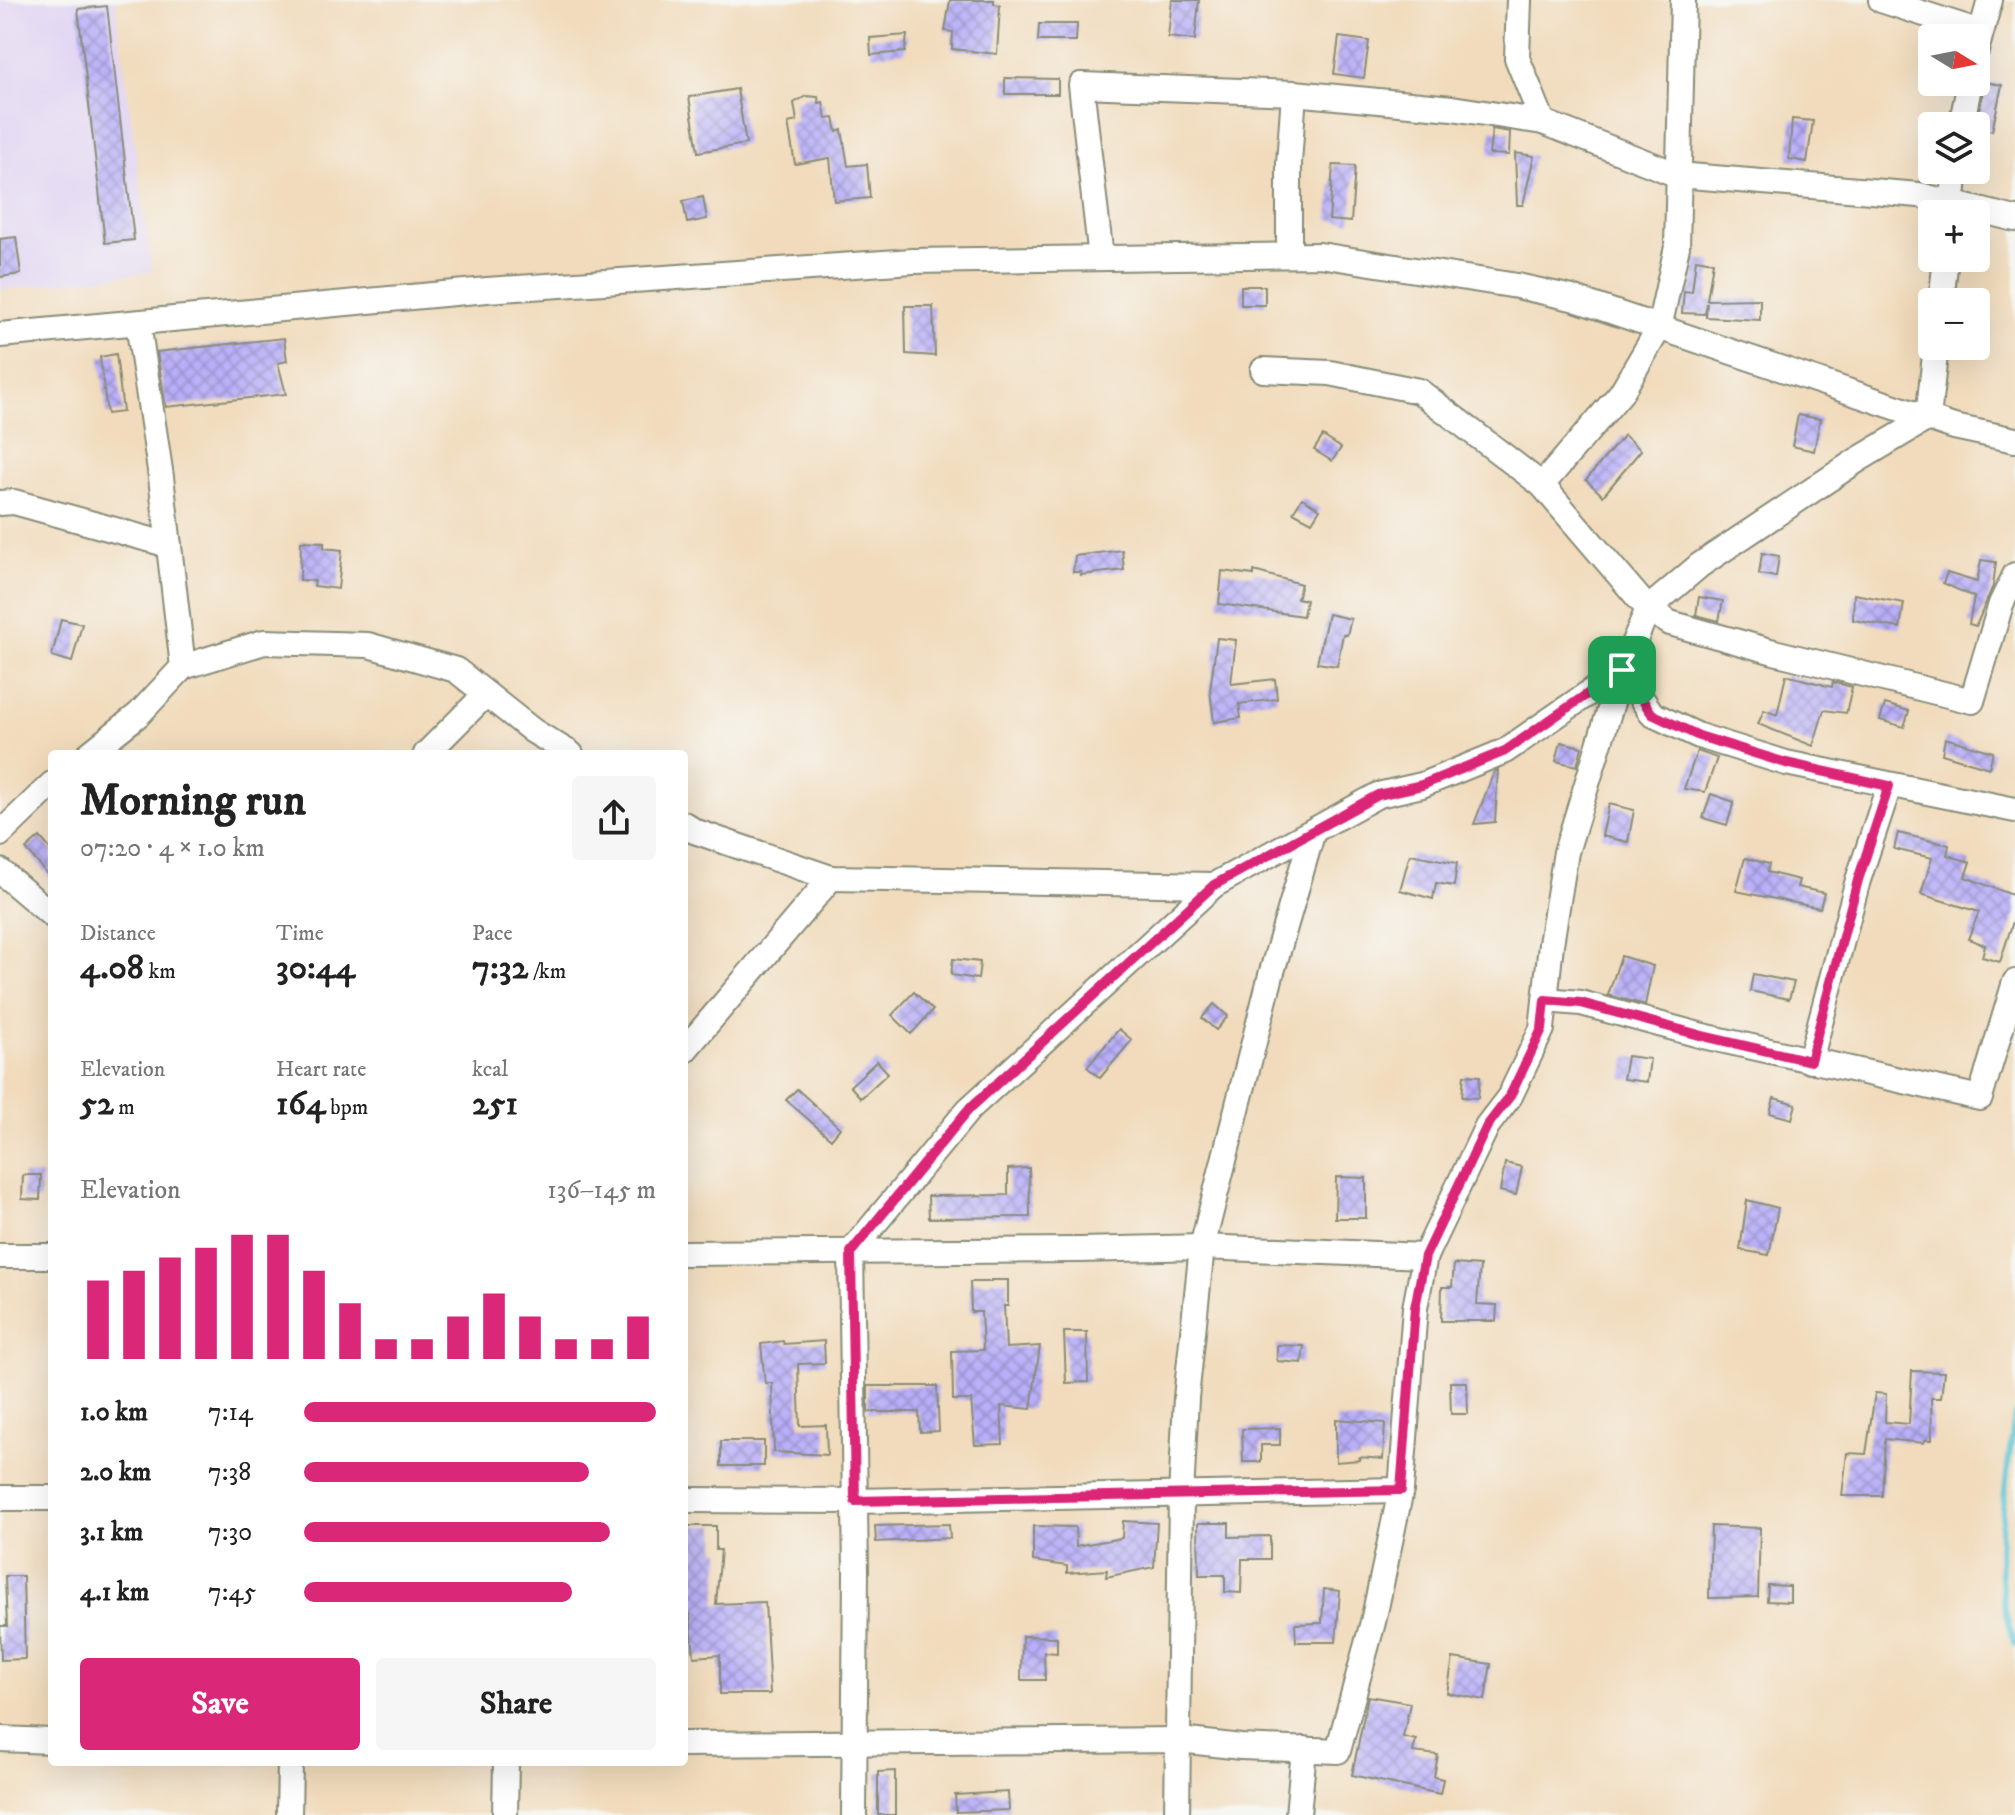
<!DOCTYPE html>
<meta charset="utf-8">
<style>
:root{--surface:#fff;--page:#f6f6f6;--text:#222;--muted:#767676;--accent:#db2777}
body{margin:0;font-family:"IM FELL DW Pica",serif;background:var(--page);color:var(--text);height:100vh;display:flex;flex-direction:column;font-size:30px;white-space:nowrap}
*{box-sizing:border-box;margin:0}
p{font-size:26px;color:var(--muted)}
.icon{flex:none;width:44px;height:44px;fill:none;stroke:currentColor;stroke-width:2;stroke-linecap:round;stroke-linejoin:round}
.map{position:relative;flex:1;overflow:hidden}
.sheet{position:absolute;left:48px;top:750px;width:640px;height:1016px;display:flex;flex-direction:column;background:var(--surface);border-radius:8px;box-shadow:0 8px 32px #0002}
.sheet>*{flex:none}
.needle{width:52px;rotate:100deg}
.fabs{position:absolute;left:1918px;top:24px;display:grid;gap:16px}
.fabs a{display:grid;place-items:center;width:72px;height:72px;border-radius:8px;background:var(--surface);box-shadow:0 8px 32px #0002;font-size:40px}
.pin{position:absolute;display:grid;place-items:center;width:68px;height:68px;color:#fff;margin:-34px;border-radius:16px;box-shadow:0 4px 12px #0006}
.round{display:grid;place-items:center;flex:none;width:84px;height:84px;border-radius:8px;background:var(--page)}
.head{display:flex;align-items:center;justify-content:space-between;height:136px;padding:0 32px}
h1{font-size:44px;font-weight:700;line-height:60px}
.stats{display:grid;grid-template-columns:repeat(3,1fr);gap:12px;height:136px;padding:8px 32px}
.stats div{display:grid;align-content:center}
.stats b{font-size:34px;font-weight:700}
.stats small{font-size:22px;font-weight:400}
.stats p{font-size:22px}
.chart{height:224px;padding:16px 32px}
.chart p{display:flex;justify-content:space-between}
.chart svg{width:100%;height:144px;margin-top:8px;stroke:var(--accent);stroke-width:6}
.action{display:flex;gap:16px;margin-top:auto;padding:16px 32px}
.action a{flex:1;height:92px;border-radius:8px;background:var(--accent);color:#fff;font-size:32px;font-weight:700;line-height:92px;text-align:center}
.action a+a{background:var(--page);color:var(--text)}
ul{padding:0 32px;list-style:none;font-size:26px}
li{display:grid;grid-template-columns:128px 96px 1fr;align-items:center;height:60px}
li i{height:20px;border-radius:10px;background:var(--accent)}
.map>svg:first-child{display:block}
.built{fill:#e1d4f3}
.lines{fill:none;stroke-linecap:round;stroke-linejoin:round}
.stream{stroke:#5bc5d6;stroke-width:6}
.building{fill:url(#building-cross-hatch)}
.minor-casing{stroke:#888c78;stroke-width:28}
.minor{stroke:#fff;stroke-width:24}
.route-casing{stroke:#fff;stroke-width:16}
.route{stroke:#db2777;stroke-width:10}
</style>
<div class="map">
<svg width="2015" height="1815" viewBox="0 0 2015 1815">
<defs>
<pattern id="building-cross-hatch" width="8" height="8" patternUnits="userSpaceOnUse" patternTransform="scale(2)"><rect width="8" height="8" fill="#b9aff9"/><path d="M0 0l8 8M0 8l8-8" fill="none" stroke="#9690ca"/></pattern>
</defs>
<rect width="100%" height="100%" fill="#f6f6f2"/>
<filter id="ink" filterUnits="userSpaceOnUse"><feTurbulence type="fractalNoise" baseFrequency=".0125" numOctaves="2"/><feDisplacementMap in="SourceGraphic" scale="16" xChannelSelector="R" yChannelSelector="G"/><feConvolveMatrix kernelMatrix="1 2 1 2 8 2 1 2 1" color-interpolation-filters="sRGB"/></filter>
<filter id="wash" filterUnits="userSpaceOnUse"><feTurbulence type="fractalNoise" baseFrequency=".006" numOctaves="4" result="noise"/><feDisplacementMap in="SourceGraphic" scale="32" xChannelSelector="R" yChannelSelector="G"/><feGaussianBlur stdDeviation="1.8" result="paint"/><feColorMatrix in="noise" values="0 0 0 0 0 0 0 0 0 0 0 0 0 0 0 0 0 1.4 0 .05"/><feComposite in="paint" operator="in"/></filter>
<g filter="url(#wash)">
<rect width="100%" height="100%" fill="#f1dbbc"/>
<path class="built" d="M0,0h115l37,272 -152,18z"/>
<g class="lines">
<path class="stream" d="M2015,1414c-9,74 -28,158 0,230"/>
</g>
<g id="blocks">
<g class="building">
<path d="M950,0h44v4l6,1 -3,49 -45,-5 1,-17 -8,-1z"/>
<path d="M1172,0h27l-4,40 -27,-3z"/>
<path d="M107,6l27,234 -29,3 -27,-234z"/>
<path d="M1039,24h38l-1,17h-38z"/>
<path d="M907,35l-2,17 -34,3 -1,-17z"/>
<path d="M1339,37l30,4 -5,37 -30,-4z"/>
<path d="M1005,78l53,1v15h-53z"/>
<path d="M1985,82l17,3 -10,46 -16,-4z"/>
<path d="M737,89l9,55 -48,8 -9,-55z"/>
<path d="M806,96l12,1 1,6 4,-1 3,17 8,-1 3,14 5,-2 6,36 19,-2 3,34 -36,3 -4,-43 -35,6 -7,-41 9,-2 -3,-18z"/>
<path d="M1792,119l21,2 -6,41 -18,-3z"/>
<path d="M1492,129l18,3 -1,23 -20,-1z"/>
<path d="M1515,153l19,3 -11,49h-6z"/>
<path d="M1333,165l22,1 -4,56 -22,-2z"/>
<path d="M703,197l4,22 -20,4 -4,-22z"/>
<path d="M16,237l5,37 -21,3v-38z"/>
<path d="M1696,259l17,3 -6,38 53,-1v21l-54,-3 1,-14 -2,11 -23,-1 2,-22 8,1z"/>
<rect x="1241" y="286" width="24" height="19"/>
<path d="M905,306h28l2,50 -29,-2z"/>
<path d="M284,338l3,23 -9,2 8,31 -120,13 -9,-55z"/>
<path d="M116,354l7,58 -16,2 -7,-57z"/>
<path d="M1798,415l22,4 -6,32 -22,-5z"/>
<path d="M1624,435l17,15 -38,46 -17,-16z"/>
<path d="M1323,436l18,12 -9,13 -18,-11z"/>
<path d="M1302,498l18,11 -8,13 -19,-10z"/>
<path d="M301,541l23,1v6l18,2 -4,39 -24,-3 1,-5 -15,-1z"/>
<path d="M1122,550l2,20 -43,5v-3h-8l2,-16z"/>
<path d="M1762,553l17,3 -3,21 -17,-3z"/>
<path d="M1981,560l15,2 -3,24 -17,40 -7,-2 5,-27 -31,-14 4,-10 30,9z"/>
<path d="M1222,571l32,4v-4l47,13 -4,14 9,2 -3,16 -84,-12z"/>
<path d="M1854,594l50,9 -4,25 -47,-8z"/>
<path d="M1699,597l24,4 -4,20 -23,-6z"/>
<path d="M1328,614l23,5 -4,16 -4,-1 -6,32 -20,-3z"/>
<path d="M61,619l21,5 -10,38 -20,-6z"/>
<path d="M1217,638l19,2 -5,44 44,-5 2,20 -38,5 2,14 -27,4 -4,-32z"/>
<path d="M1786,675l46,12 1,-5 19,5 -6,26 -22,-3 -11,36 -55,-22 6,-14 13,5z"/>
<path d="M1885,704l24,7 -5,16 -24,-7z"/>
<path d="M1945,738l48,14 -4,16 -47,-14z"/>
<path d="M1561,742l21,5 -5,19 -21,-5z"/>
<path d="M1697,751l20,7 -12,34 -21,-3z"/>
<path d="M1498,770l-3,52 -21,2 20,-52z"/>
<path d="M1711,794l23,8 -7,23 -24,-7z"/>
<path d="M1609,804l25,6 -6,32 -26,-6z"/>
<path d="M1898,833l51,12 -2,10 23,7 -5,15 50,19v19l-15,47 -18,-5 3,-12 -17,-6 11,-27 -58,-18 11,-36 -38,-9z"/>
<path d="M40,837l12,14v29l-26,-31z"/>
<path d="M1410,854l47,9 -3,23 -18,-3 -3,16 -33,-9z"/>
<path d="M1745,858l24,6 -2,8 32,8 -2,7 27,6 -4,15 -84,-17z"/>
<path d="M1621,956l32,10 -8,39 -37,-10z"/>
<path d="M953,959l27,3 -2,17 -27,-4z"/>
<path d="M1753,974l41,8 -5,17 -39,-8z"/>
<path d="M914,992l19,18 -22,24 -19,-19z"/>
<path d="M1214,1004l14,12 -12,14 -14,-12z"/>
<path d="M1119,1029l13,11 -32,38 -13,-11z"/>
<path d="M1627,1056l23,3 -3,23 -24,-3z"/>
<path d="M877,1061l11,12 -27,25 -11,-12z"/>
<path d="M1464,1075l16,1 -2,22 -16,-1z"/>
<path d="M797,1089l43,39 -9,11 -45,-39z"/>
<path d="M1774,1098l22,6 -4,15 -22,-6z"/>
<path d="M1505,1163l17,4 -6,28 -16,-4z"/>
<path d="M1029,1168l1,49 -101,1 -1,-22 80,-1v-26z"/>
<path d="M23,1175h18l-1,25 -18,-1z"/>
<path d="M1336,1177l30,1v40h-31z"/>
<path d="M1747,1200l31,8 -9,47 -29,-5z"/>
<path d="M1454,1264l26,2 -3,38 20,1 -1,16h-55l1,-34h10z"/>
<path d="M991,1280h17v26h-4l2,42 34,-2 -9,63 -30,-3 2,38 -28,1 -4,-45h-18l-1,-49 31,-1 -2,-38h-10l-1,-30h21z"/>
<path d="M1064,1332h23l1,50 -22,1z"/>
<path d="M783,1341l1,3 40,-3 1,22 -27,1 2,62 26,-1 1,30 -53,-3 -2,-69h-7l-4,-39z"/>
<path d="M1277,1345l27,1 -2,17 -25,-2z"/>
<path d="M1912,1371l32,1 -3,26h-10l1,42h-7l-1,3 -39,-4 -3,57h-40l5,-43 19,1 9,-61 11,1 -1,28 24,2z"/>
<path d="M1450,1382h17l1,32h-17z"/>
<path d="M868,1386h69l2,45 -19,1 -1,-20h-51z"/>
<path d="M1336,1419l49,4 -2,36 -24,-2v3l-23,2z"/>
<path d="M1280,1428v17h-19v17h-18l-1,-33z"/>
<rect x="721" y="1441" width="43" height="25"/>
<path d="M1123,1521l34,2 -3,44 -48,10 1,-7 -40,3v-7l-34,-5v-35l42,1 1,19 46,-8z"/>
<path d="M1198,1523h31v14l41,-1v23h-28l-1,34 -16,-1v-17h-26z"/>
<path d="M949,1524l1,14 -74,4 -1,-16z"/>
<path d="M684,1526h32v24h5l-5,54 49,-2 5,92h-50v-39l-26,2 -4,-43h-6z"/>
<path d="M1711,1526l49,2 -2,69 -49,1z"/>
<path d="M5,1576h18l2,83 -24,1 -1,-34h7z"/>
<path d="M1768,1585l22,1v16l-23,-1z"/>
<path d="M1324,1589l16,2 -4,51h-40l-1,-18 27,-1z"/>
<path d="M1022,1636l35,1v16l-13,-1 1,28h-24z"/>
<path d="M1453,1658l38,6 -6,36 -38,-7z"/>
<path d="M1368,1696l42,7 -7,34 13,3 -3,12 25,3 -4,22 9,2 -3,15 -88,-19z"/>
<path d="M895,1771v44h-17v-43z"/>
<path d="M1008,1792l1,18 -53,2 -1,-17z"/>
</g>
</g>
</g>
<g filter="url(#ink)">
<use href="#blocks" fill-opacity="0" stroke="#888c78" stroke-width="2"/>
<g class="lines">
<defs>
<g id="minor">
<path d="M1519,0l-2,58 26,64"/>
<path d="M1881,0l99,32"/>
<path d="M1976,51l14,-51"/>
<path d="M1961,126l9,-44"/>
<path d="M1951,214l5,-44"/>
<path d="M1289,255v-92l5,-70"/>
<path d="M1101,258l-20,-173 213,8 158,15 91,14 135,53 241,20 96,24"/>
<path d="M1941,302l5,-44"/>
<path d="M138,323l23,154 22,190"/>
<path d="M0,335l487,-45 426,-29 407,-6 197,31 55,12 382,129 61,13"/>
<path d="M1263,370l67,3 89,18 123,94 106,124 22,14 104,29 198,49 29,-97 14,-29"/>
<path d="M1542,485l79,-92 38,-65 18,-81 6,-247"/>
<path d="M0,503l14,-1 155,43"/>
<path d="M1622,670l30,44 47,22 87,27 229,47"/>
<path d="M89,754l50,-40 44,-47 81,-25 104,3 88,25 77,61 38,23"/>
<path d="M426,754l60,-60"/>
<path d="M684,824l10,7 137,47 383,7 164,-90 44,-10 83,-34 117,-81 26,-61 52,-44 156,-104 72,-43 8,-72"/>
<path d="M0,834l52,-50"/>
<path d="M0,871l52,44"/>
<path d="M1545,1000l36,3 122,33 277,62 35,-116"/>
<path d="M684,1051l147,-173"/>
<path d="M1810,1061l48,-181 31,-94"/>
<path d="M684,1253l396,-3 122,-3 223,9"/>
<path d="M0,1256h52"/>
<path d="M0,1498h52"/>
<path d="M684,1500l171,1 546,-11"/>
<path d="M0,1739l52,2"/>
<path d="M684,1744l496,-4 61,7 97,4 35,-129 28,-132 14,-182 10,-52 62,-130 23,-30 32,-67 9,-85 15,-92 56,-182"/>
<path d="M289,1815l1,-53"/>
<path d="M505,1815l1,-53"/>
<path d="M854,1815l2,-243 -5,-320 118,-143 245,-224"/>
<path d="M1177,1815l4,-319 5,-98 16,-151 69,-272 42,-144"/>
<path d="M1298,1815l6,-66"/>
</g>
</defs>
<use href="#minor" class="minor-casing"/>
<use href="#minor" class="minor"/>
</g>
</g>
<g class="lines" filter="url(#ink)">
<defs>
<path id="route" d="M1622,670l30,44 47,22 87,27 103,23 -31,94 -48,181 -107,-25 -122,-33 -36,-3 -3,29 -32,67 -23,30 -62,130 -10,52 -14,182 -546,11 -4,-249 118,-143 245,-224 164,-90 44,-10 83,-34z"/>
</defs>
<use href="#route" class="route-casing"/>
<use href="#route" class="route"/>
</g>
</svg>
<div class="fabs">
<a><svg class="needle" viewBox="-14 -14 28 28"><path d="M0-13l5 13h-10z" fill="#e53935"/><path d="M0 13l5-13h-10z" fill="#767676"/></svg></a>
<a><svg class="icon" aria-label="layers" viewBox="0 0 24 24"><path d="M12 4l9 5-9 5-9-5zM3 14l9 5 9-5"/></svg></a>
<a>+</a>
<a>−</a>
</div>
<div class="pin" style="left:1622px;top:670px;background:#1e9e55"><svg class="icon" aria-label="arrive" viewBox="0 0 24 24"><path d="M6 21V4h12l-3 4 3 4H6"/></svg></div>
<section class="sheet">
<div class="head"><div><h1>Morning run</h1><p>07:20 · 4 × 1.0 km</p></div><a class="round"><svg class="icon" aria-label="share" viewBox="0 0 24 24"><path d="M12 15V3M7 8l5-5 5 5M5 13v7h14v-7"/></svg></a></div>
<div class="stats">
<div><p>Distance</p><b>4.08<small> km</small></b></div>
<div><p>Time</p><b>30:44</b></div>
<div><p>Pace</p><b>7:32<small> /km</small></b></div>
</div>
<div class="stats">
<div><p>Elevation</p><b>52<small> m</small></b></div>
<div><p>Heart rate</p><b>164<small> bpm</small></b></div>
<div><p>kcal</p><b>251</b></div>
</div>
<div class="chart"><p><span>Elevation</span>136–145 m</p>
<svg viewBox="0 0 160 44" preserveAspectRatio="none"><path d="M5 44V20M15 44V17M25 44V13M35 44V10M45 44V6M55 44V6M65 44V17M75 44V27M85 44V38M95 44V38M105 44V31M115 44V24M125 44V31M135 44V38M145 44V38M155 44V31"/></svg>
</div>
<ul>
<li><b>1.0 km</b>7:14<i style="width:100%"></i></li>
<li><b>2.0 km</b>7:38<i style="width:81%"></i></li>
<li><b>3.1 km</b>7:30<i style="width:87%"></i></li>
<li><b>4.1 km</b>7:45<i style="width:76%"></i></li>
</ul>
<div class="action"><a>Save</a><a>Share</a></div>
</section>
</div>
